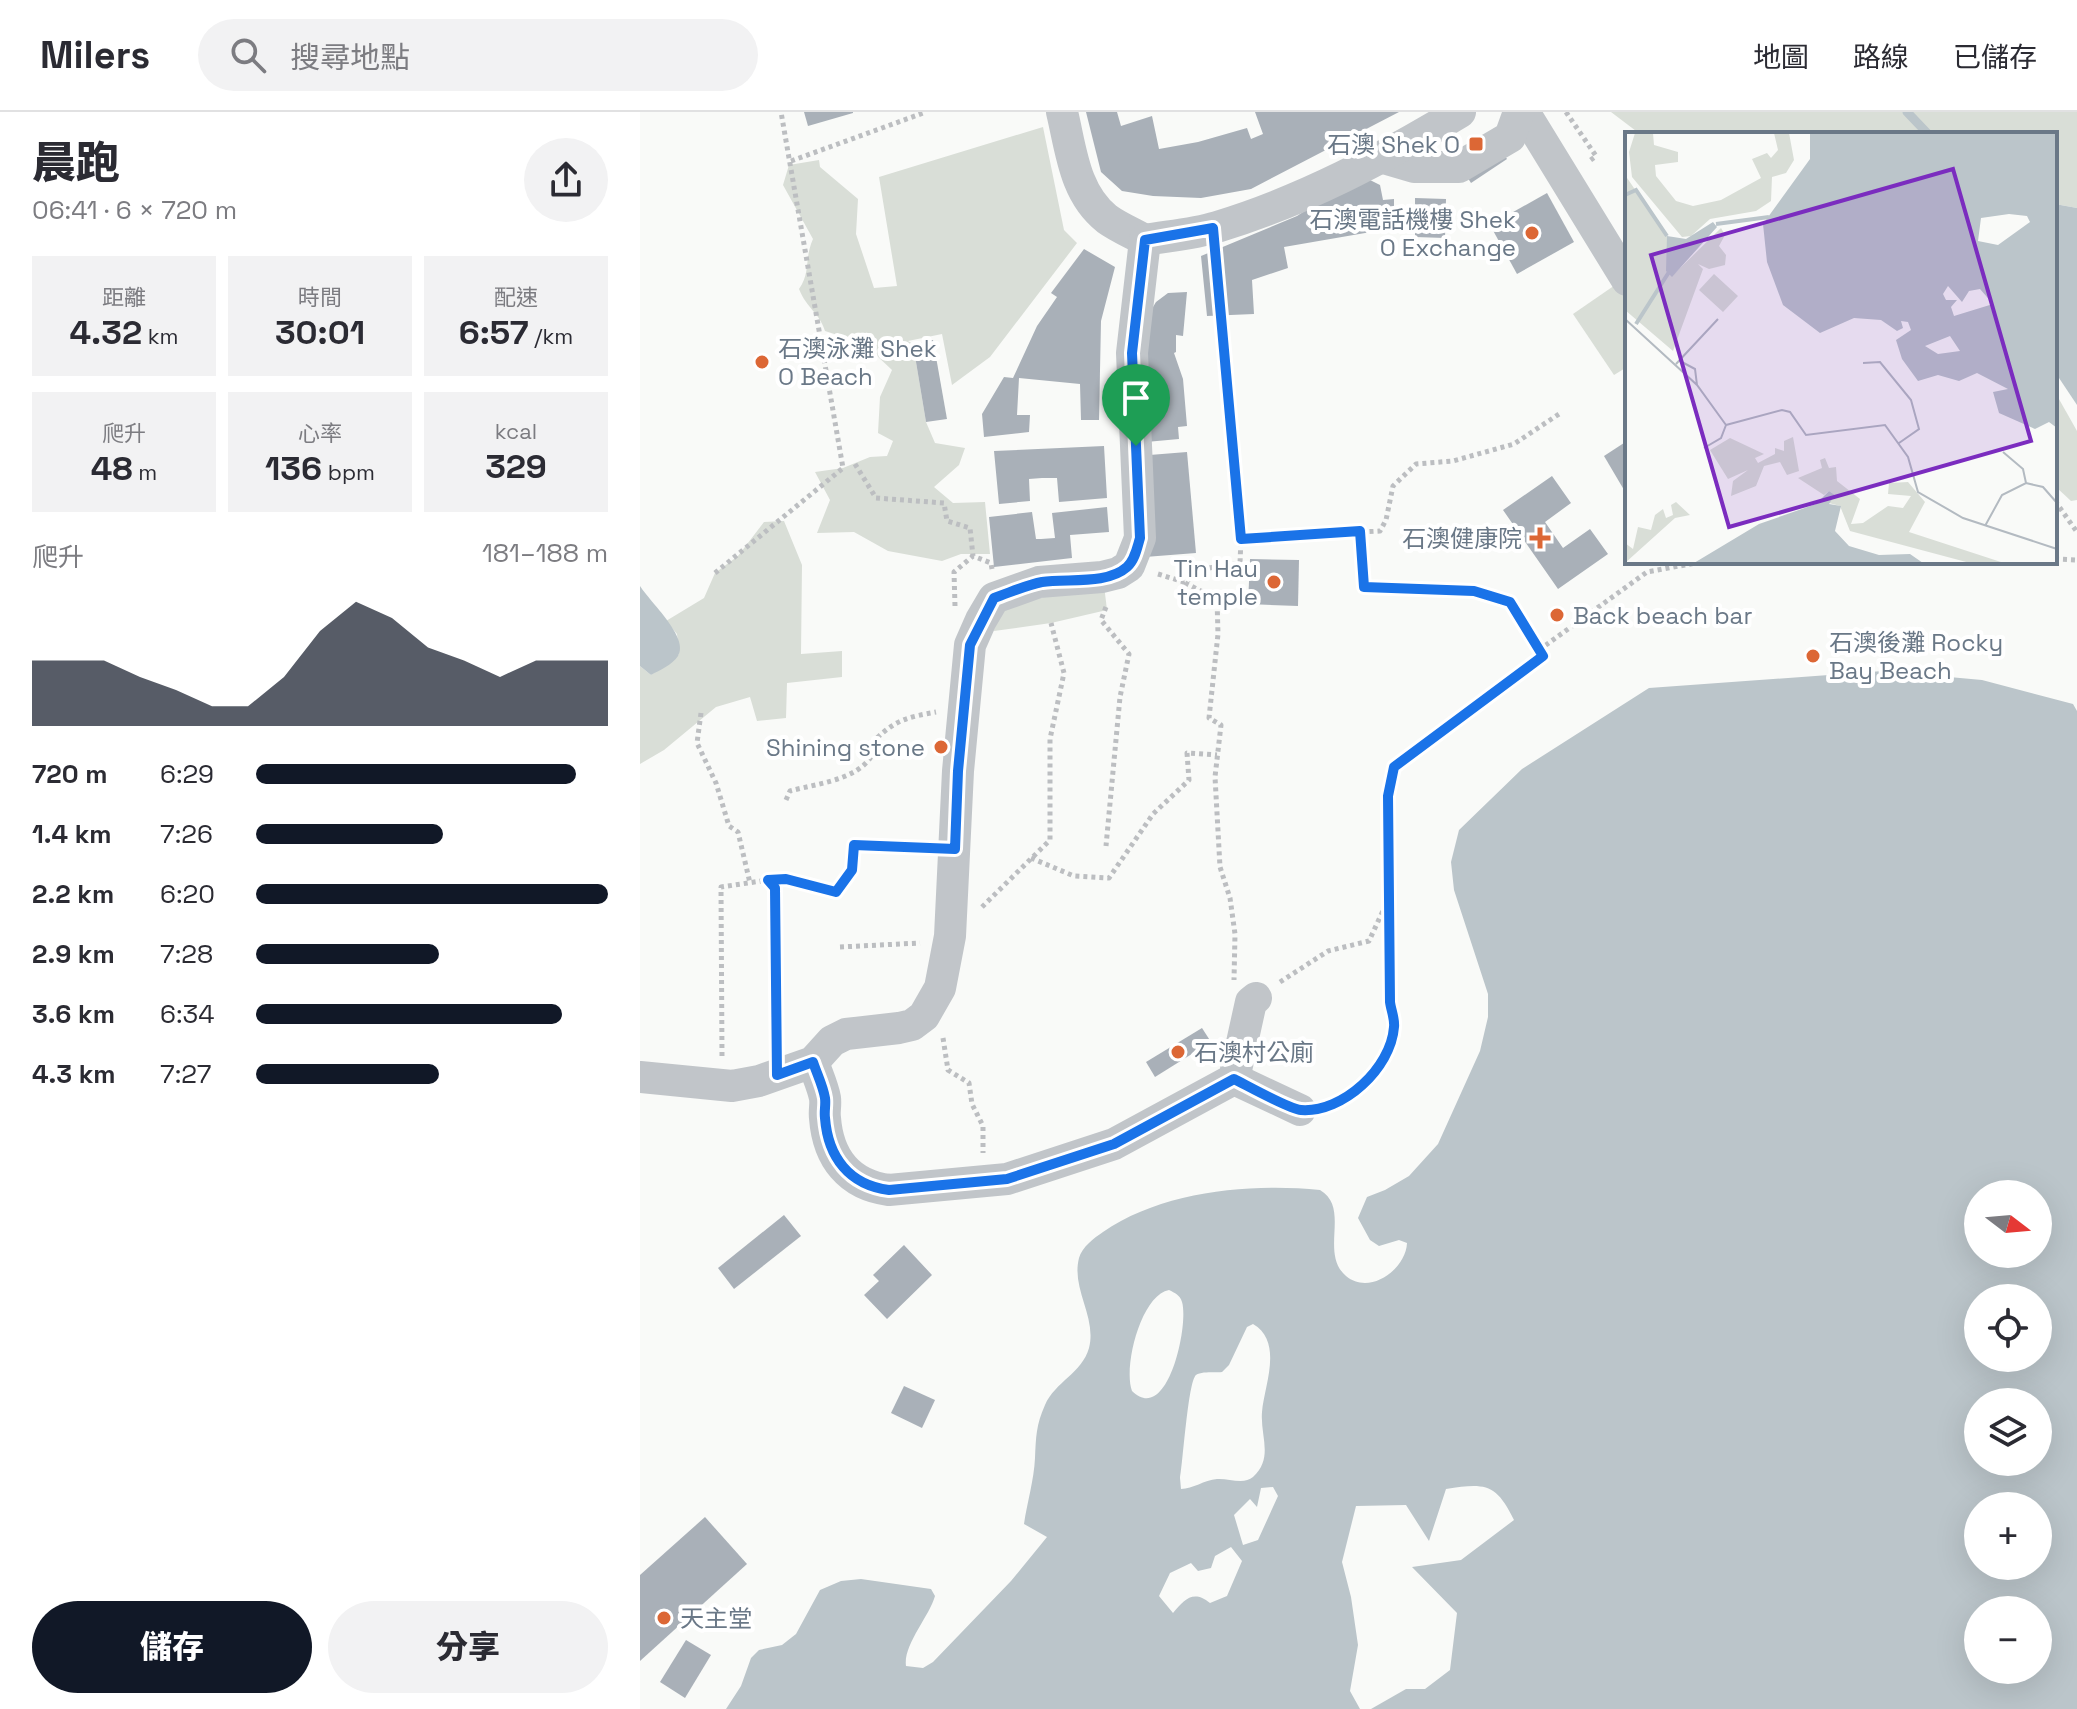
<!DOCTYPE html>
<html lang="zh-TW">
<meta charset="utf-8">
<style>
:root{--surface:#fff;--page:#f2f2f3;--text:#2b2b33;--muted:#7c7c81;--line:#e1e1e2;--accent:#111827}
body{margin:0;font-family:"Space Grotesk","Noto Sans TC",sans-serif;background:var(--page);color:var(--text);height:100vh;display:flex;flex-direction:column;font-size:30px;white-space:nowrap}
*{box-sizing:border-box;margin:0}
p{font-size:26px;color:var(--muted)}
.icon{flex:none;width:44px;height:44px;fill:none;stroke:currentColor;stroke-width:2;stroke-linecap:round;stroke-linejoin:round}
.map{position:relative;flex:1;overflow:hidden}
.panel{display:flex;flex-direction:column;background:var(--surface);width:640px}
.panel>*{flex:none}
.needle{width:52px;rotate:106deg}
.buttons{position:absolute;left:1324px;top:1068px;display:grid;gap:16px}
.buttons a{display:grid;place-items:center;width:88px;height:88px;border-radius:50%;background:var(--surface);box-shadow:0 8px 32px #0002;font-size:40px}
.pin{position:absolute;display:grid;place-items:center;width:68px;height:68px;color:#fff;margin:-82px -34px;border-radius:50% 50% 50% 0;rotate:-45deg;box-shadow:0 0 8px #0007}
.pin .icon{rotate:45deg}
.round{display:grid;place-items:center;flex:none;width:84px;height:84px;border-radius:42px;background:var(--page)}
.summary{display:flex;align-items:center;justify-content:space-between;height:136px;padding:0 32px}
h1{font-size:44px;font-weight:800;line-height:60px}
.figures{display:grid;grid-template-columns:repeat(3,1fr);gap:12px;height:136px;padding:8px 32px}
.figures div{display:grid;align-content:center;border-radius:0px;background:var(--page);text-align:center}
.figures b{font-size:34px;font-weight:800}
.figures small{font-size:22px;font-weight:400}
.figures p{font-size:22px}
.chart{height:224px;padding:16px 32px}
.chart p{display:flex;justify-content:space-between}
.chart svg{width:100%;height:144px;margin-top:8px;fill:var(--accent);opacity:.7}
.cta{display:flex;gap:16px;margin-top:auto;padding:16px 32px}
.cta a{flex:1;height:92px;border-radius:48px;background:var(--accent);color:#fff;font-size:32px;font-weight:800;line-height:92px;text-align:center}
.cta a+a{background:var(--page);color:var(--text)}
ul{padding:0 32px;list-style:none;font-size:26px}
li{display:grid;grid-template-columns:128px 96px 1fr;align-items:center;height:60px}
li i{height:20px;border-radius:10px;background:var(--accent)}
header{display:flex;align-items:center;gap:48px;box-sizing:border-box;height:112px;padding:0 40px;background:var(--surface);border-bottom:2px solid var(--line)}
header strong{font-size:38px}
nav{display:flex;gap:44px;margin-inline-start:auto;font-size:28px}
.search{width:560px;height:72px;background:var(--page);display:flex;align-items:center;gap:20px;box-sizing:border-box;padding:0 28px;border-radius:44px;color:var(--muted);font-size:30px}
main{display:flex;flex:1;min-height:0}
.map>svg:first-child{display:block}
.green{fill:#d9ded7}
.water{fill:#bbc5ca;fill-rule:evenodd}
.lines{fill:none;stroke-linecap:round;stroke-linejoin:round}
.stream{stroke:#bbc5ca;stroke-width:9}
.building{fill:#a9b0b8}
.path{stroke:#bcbec1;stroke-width:5;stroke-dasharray:4 4;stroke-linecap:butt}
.minor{stroke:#c1c5c9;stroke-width:32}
.route-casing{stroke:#fff;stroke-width:16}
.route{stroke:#1a73e8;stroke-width:10}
.poi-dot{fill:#dc6735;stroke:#fff;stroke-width:3}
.labels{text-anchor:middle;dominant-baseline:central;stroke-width:8;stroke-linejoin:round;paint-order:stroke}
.poi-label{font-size:24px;fill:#6a7887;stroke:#fff;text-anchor:end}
.inset-river{fill:none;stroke:#bbc5ca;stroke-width:4}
.inset-road{fill:none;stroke:#b3bac1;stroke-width:2}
.view{fill:#7b2cbf;fill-opacity:0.15;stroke:#7b2cbf;stroke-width:4}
.inset-edge{fill:none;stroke:#6a7887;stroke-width:4}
</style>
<header>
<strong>Milers</strong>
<div class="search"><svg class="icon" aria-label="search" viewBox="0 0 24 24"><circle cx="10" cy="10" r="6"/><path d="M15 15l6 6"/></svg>搜尋地點</div>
<nav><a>地圖</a><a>路線</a><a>已儲存</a></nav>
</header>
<main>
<section class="panel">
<div class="summary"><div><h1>晨跑</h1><p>06:41 · 6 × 720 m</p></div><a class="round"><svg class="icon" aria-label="share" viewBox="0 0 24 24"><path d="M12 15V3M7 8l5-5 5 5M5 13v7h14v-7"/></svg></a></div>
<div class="figures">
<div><p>距離</p><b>4.32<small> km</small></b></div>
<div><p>時間</p><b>30:01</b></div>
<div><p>配速</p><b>6:57<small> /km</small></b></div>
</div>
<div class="figures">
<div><p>爬升</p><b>48<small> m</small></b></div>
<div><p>心率</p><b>136<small> bpm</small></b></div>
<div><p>kcal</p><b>329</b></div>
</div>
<div class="chart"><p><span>爬升</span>181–188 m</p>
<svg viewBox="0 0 160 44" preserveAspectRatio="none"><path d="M0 44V24L10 24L20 24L30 29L40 33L50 38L60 38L70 29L80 15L90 6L100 11L110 20L120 24L130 29L140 24L150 24L160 24V44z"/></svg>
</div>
<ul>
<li><b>720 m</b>6:29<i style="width:91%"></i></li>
<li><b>1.4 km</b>7:26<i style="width:53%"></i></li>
<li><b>2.2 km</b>6:20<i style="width:100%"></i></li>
<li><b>2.9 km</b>7:28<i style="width:52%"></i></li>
<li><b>3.6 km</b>6:34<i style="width:87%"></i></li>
<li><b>4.3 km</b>7:27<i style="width:52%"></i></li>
</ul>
<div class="cta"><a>儲存</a><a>分享</a></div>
</section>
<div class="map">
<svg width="1437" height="1597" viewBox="0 0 1437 1597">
<rect width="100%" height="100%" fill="#f9faf8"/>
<g class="green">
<path d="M971,0h466v96l-22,-4v-70h-415z"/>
<path d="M403,15l21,103 13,13 -87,114 -38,28 -10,-51 -34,7 5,3 13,78 9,21 30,5 -6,17 -25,22 19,16 32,-1 5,52h-29l-19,7 -54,-10 -34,-19 -37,1 13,-33 -15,-28 28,-4 27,-11 17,-1 6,-15 -15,-8 2,-36 12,-27 -17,-16 -6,-15 -16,1 -28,-9c-6,-19 -18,-22 -26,-42 12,-17 5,-30 14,-50l-30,-54 6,-20 30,-5 1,7 38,32 -2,35 18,54 23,-2 -18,-109z"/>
<path d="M978,171l9,14v70l-13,8 -41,-61z"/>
<path d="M1415,280l22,39v69l-6,1 -16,-15z"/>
<path d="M144,409l18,44 -1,89 41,-3v26l-55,6 -1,35 -29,3 -7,-24 -34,10 -52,43 -24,14v-98l11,9 28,-21 -2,-20 -11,-13 38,-23 11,-25 23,-17 26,-34z"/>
<path d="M464,473l3,25 -56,13 -57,8 1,-13 9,-13z"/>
</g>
<g class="water">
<path d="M1415,92l22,4v197l-22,-33z"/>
<path d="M0,474c10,16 50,52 38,70 -6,9 -18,14 -27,19l-11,-9z"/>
<path d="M1243,559l99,9 91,24 4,7v998h-706l35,-20h19l25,-19 7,-57 -45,-46 49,-7 53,-40c-18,-37 -29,-37 -68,-31l-17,52 -23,-36 -50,1 -14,56 9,35 7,48 -8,46 10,18h-634l15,-23 10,-28 8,-8 23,-5 14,-11 24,-44 21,-9 20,-2 70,10 4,7c-6,21 -32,49 -29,70l17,2 10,-6 78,-81 36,-44 -23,-13c3,-21 10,-44 11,-66 1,-21 1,-33 10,-53 10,-23 37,-32 44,-57 8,-31 -18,-59 -10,-90 3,-11 15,-20 24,-26 59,-41 148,-49 217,-42 31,18 -1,63 26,86 24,20 60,-7 61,-33l-8,-3 -20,6 -9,-6 -12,-22 9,-21 18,-7 24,-14 29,-32 42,-93 8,-34v-23l-34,-104 -3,-28 8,-32 63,-61 127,-81zM1338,1082h60v60h-60zM529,1178c6,3 11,5 13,12 7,22 -14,124 -50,89 -9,-24 9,-96 37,-101zM1338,1186h60v60h-60zM613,1212c31,18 11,62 9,88 -2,24 12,46 -9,65 -9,8 -25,1 -36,2 -13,1 -24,10 -36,10l-1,-11c3,-16 8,-96 16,-103 6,-4 19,-2 26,-3l7,-7 18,-38zM1338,1290h60v60h-60zM633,1375l5,9 -20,44 -15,5 -9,-30 16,-16 7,8 4,-19zM1338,1394h60v60h-60zM591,1435l11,14 -15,35 -17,7c-17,-14 -26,-3 -37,10l-14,-17 11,-23 21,-10 7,8 13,-3 4,-12zM1338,1498h60v60h-60z"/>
</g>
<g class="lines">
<path class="stream" d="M1267,0l21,22"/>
</g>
<g class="building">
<path d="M164,0h49v1l-45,13z"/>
<path d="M446,0h31l4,14 31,-10 7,33 39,-7 49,-14 4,11 12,-5 -8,-22h144l-148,77 -50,9 -48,-2 -31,-5 -21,-19z"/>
<path d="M860,37l7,10 -36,24 -7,-11z"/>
<path d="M714,66l16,2 10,5 3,15 11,-1v29l-110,19 4,21 -36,12 2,34 -47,2 -6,-60 96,-40z"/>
<path d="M907,81l27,49 -57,32 -27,-49z"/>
<path d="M775,86l31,1 -1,39 -30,-1z"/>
<path d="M444,137l31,18 -14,54 -2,99h-18l-1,-36 -61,-6 -2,37h13l-1,17 -45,5 -2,-23 22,-37 9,1 24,-52 20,-29 -6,-4z"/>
<path d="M547,180l-4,44 -7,-1v17l-2,1 9,26 4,47 -9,1 1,12 -33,3 1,-125 9,-15 12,-9z"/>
<path d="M293,228l14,79 -21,3 -13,-78z"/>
<path d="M987,329v54l-23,-39z"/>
<path d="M464,334l3,52 -48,4 -2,-24h-15l-13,1 1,22 -31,3 -5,-53z"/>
<path d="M547,340l9,101 -51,4 -8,-101z"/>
<path d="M912,364l19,27 -26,19 18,26 27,-19 18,25 -50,35 -55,-79z"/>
<path d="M467,395l2,25 -39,3 2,23 -78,9 -5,-50 43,-5 4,27h5l14,-1 -3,-25z"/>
<path d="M610,447l49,1 -1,46 -50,-2z"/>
<path d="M562,916l9,14 -56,35 -9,-15z"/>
<path d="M144,1103l17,21 -67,53 -16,-21z"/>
<path d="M264,1133l28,30 -45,44 -23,-24 15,-14 -6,-6z"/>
<path d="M264,1274l31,14 -13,28 -31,-15z"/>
<path d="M65,1405l42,47 -107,97v-86z"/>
<path d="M46,1528l25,15 -26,43 -25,-16z"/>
</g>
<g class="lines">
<g class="path">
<path d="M926,0l30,44 -8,6"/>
<path d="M151,49l135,-49"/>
<path d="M576,145l25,282"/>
<path d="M215,352l21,34 68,5 3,18 23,7 3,28 18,7 1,6"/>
<path d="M1415,389l22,31"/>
<path d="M1415,447l22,1"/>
<path d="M75,461l128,-105 -62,-356"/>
<path d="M518,462l26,8 25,-14 31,-5 1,-24 139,-8 6,-11 7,-34 23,-22 37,-3 61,-17 48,-32"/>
<path d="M545,471l32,16 1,35 -9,84 12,7 -6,52 5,90 10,31 5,36 -1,46"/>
<path d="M315,494l-1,-34 19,-16"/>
<path d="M466,495l-5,13 28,34 -9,43 -14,149"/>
<path d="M899,538l108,-78 54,-10"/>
<path d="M61,601l-4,30 19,40 13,43 9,6 12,51"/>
<path d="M146,688l4,-9c32,-9 84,-12 87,-53 20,-19 32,-21 59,-26"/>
<path d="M391,746l43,18 35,2 44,-64 36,-34 -2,-27 30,2"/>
<path d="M129,768l17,-1 50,13 16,-22 2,-25 73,2"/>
<path d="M342,795l68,-67v-101l14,-66 -13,-50"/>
<path d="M200,835l80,-4"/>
<path d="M640,870l48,-31 41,-10 18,-39"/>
<path d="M303,926l5,32 21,13 3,21 11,22v27"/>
<path d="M82,944l-1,-169 47,-7 7,8 2,155"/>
<path d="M688,993c31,-6 63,-47 66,-78 1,-7 -3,-17 -4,-25l-2,-206 6,-29 149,-111 -33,-54 -36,-11 -110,-4 -4,-56"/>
</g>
<g class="minor">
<path d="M422,0c9,37 12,81 45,107 11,8 25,14 38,21"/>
<path d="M884,0l103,168"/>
<path d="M740,45l34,10h45l51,-30 9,-25"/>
<path d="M505,128c23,-4 49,-6 72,-13 86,-26 167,-69 243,-115"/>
<path d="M173,950c4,12 10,25 12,36 1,7 -1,13 0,20 3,40 24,67 64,72l118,-11 107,-35 120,-65 17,-77 5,-4"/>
<path d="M0,965l92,9 27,-5 54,-19 19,-21 14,-7 53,-6 13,-3 12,-9 16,-28 10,-52 8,-165 12,-126 11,-25 13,-22 45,-16 63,-5 16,-4 11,-7 11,-28 -8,-185 13,-113"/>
<path d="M594,967l66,31"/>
</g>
</g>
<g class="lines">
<defs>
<path id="route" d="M573,116l28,311 119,-8 4,56 110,4 36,11 33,54 -149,111 -6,29 2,206c1,8 5,17 4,25 -3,41 -51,86 -93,83 -12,-1 -53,-24 -67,-31l-120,65 -107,35 -118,11c-40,-5 -61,-33 -64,-72 -1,-7 1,-13 0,-20 -2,-12 -8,-24 -12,-36l-36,13 -2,-187 -7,-8 18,-1 50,13 16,-22 2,-25 101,4 3,-78 12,-126 24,-47c15,-5 32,-13 48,-16 25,-4 65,3 85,-15 8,-7 10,-19 13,-29l-8,-185 13,-113z"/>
</defs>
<use href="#route" class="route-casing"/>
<use href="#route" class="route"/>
</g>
<g class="poi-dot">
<rect x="828" y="24" width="16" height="16" rx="4"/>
<circle cx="892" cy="121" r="8"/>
<circle cx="122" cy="250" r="8"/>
<path d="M896 414h8v8h8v8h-8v8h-8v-8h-8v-8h8z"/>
<circle cx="634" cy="470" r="8"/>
<circle cx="917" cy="503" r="8"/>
<circle cx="1173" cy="544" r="8"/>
<circle cx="301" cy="635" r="8"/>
<circle cx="538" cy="940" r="8"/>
<circle cx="24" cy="1506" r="8"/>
</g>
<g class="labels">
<g class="poi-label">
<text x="820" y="32">石澳 Shek O</text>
<text x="876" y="107">石澳電話機樓 Shek<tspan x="876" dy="28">O Exchange</tspan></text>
<text x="138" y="236" text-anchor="start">石澳泳灘 Shek<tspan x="138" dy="28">O Beach</tspan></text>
<text x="882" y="426">石澳健康院</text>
<text x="618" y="456">Tin Hau<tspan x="618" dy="28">temple</tspan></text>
<text x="933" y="503" text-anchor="start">Back beach bar</text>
<text x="1189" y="530" text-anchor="start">石澳後灘 Rocky<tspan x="1189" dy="28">Bay Beach</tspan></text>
<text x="285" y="635">Shining stone</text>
<text x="554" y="940" text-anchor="start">石澳村公廁</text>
<text x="40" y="1506" text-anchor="start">天主堂</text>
</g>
</g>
<g transform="translate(985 20)">
<rect width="432" height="432" fill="#f9faf8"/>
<path d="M10,1h18l1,12 24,7v10l-23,3 1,11 20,25 17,5 28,-6 40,-22 -9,-19 15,-6 4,5 7,-8 -4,-17h15l5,27 -8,13 -14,4 -1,24 -15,10 -46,8 -19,17 -9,1 -50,-60 -3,-25zM0,43l42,61 5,40 49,-48 4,7 -6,11 7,9 -1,10 -16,4 -11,-5 5,5 -30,82 -48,-41zM89,142l24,22 -15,16 -24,-22zM168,305l6,34 -12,4 -7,-13 -16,4 -8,20 -25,10 2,-15 15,-11 -20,9 -18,-29 20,-12 34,16 -9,4 3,5 17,-9v-6l9,3v-10zM200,326l4,10 7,-1 1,14 23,18 -9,25 12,-1 25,-17 15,2 8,-12 -23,-2 1,-11 19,-1 17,20 -16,30 95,31h-34l-120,-32 -10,-25 -11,-3 6,-8 -6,-4 -5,4 -26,-17 24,-10 -2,-8zM51,370l14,13 -15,3 -50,45v-20l8,6 5,-22 13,3 4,-15 8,-6 3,9 7,-3 -2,-10z" fill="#d9ded7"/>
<path d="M185,1h247v295l-8,-6 -14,7 -36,-16 -6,-21 15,-3 -31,-16 -18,8 -21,-6 -20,6 -16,-22 -6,-19 15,-10 -3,-8 -7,-1 2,7 -6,3 -16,-11 -27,-2 -34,15 -37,-28 -16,-43 -4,-38 47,-65zM384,82l18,2 3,6 -32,23 -20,-4 3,-23zM323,154l14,16 7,-11 11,-2 13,15 -39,12 -3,-9 6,-7h-11l-3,-6zM325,204l10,15 -22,3 -13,-8zM88,90l4,5 -45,50 -6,-6 1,-35 19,3zM204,359l6,4 -6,9 12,2 -6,25 14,15 30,9 31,-1 13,9h-229l65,-39 57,-20z" fill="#bbc5ca" fill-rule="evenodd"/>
<path class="inset-river" d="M0,63l11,-5 31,46M91,92l53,-7M11,192l33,-52"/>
<path class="inset-road" d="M0,187l72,66 29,40M55,229l15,8 2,16M238,231l17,-1 31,38 8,29 -20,14M51,232l42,-45M101,293l56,-15 8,2 16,23 79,-10 23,32 10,35 45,26 94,31M79,316l17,-10 5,-13M378,320l20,17 3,14M360,394l17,-31 24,-12 17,4 14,16"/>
<path class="view" d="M328,37l78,272 -302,86 -78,-272z"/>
<rect width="432" height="432" class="inset-edge"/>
</g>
</svg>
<div class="buttons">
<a><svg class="needle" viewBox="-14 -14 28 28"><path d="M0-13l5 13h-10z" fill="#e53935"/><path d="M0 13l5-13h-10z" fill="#7c7c81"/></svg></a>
<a><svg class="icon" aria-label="locate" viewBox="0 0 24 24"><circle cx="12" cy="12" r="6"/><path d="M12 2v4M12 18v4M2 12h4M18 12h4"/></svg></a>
<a><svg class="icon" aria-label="layers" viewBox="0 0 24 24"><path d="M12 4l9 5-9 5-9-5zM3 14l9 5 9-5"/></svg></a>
<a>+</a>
<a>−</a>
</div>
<div class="pin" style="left:496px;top:334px;background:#1e9e55"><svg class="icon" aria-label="arrive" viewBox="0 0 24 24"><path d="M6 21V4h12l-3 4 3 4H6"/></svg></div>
</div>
</main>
